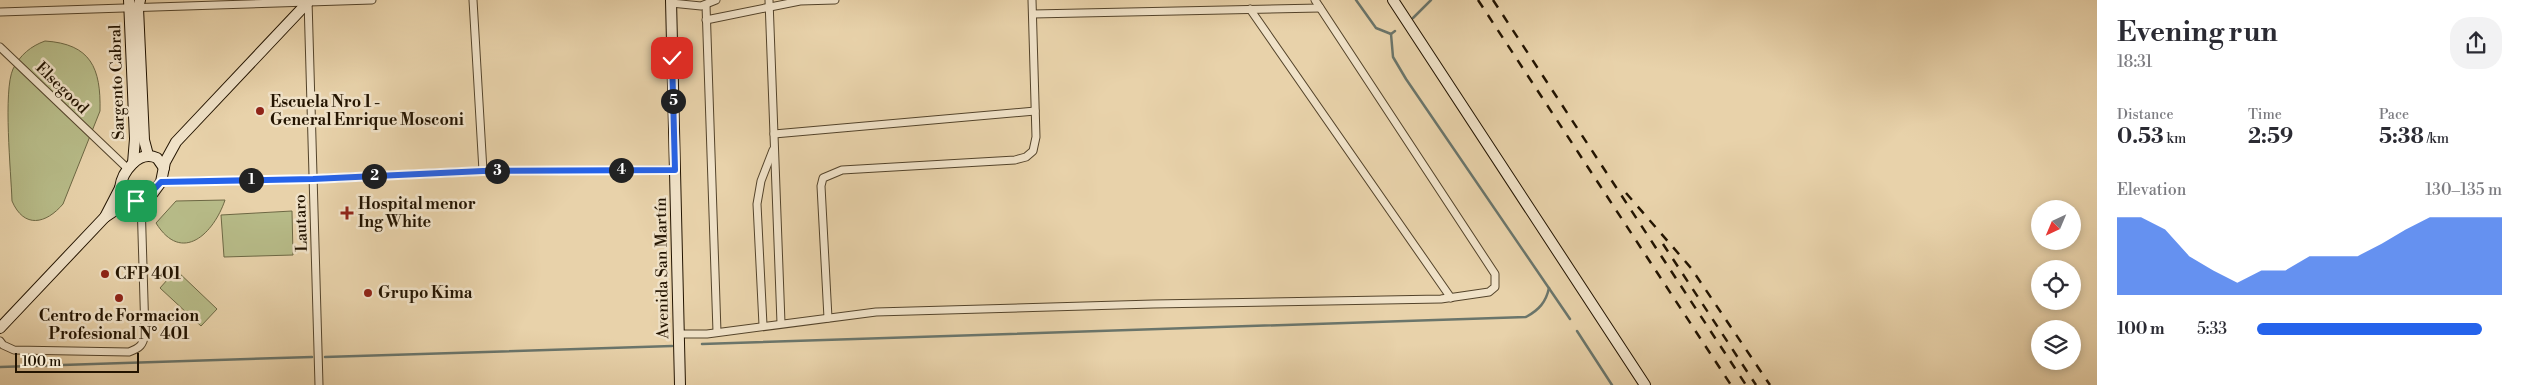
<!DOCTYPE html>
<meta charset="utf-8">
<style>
:root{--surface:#fff;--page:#f2f2f3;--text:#2b2b33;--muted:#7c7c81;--accent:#2563eb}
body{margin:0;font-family:"Libre Bodoni",serif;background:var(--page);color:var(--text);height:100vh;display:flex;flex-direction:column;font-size:19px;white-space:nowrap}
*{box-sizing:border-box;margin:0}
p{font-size:16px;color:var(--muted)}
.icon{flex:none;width:28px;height:28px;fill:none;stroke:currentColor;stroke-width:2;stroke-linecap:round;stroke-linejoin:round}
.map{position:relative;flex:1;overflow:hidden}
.panel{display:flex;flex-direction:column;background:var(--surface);width:425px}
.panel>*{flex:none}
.needle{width:32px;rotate:224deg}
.tools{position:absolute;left:2031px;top:200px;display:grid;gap:10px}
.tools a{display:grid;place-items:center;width:50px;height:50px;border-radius:50%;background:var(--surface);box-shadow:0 2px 8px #0003;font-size:25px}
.scale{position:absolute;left:15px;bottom:12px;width:124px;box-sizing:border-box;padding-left:5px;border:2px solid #231401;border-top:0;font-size:14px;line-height:18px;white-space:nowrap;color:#231401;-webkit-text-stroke:4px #f0e2c8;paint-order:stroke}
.pin{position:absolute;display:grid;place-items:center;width:42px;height:42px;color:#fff;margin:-21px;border-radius:10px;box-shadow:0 2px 8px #0006}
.km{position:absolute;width:25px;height:25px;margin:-12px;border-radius:50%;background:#222;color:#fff;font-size:14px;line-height:25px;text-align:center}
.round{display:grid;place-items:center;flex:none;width:52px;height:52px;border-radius:20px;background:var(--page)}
.headline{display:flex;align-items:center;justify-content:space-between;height:85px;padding:0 20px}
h1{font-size:28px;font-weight:700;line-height:38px}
.metrics{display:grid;grid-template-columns:repeat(3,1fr);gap:8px;height:85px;padding:5px 20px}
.metrics div{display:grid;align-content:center}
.metrics b{font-size:21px;font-weight:700}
.metrics small{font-size:14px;font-weight:400}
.metrics p{font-size:14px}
.chart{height:140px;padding:10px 20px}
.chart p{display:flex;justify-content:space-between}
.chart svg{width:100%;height:90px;margin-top:5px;fill:var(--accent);opacity:.7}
ul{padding:0 20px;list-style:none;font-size:16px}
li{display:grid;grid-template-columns:80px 60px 1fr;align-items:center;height:38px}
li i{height:12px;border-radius:6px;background:var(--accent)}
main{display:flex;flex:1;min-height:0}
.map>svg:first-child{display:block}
.green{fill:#b7bb88;stroke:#6d6844}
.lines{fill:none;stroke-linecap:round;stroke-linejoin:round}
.stream{stroke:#6a756b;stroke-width:2.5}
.street-casing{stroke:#54442b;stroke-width:9}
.secondary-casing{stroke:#231401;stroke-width:12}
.street{stroke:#f0e2c8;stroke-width:7}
.secondary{stroke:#f0e2c8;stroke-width:10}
.rail{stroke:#231401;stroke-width:2.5;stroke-dasharray:9 9;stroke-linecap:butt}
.route-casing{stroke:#fff;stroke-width:10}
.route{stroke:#2563eb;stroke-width:6}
.poi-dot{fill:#8f2418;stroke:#f0e2c8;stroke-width:2}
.labels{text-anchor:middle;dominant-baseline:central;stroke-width:5;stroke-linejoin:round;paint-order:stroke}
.street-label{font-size:16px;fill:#231401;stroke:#f0e2c8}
.poi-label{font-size:16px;font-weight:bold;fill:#231401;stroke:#f0e2c8;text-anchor:start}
</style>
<main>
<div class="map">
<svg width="2097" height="385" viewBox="0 0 2097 385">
<rect width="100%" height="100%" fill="#e8d2aa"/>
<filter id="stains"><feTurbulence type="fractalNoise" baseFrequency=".004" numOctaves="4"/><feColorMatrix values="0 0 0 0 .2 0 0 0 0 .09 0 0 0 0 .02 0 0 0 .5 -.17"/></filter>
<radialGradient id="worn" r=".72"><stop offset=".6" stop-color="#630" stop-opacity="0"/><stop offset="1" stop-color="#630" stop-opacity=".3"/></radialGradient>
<g class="green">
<path d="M45,41c46,3 56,27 55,70l-37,93c-17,20 -39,25 -51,-3 -1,-29 -9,-110 1,-132 7,-14 18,-23 32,-28z"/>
<path d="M225,200c-11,33 -43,65 -69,23l20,-22z"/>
<path d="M292,211l1,44 -69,2 -3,-42z"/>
<path d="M176,270l41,39 -16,17 -41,-38z"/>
</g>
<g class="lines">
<g class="stream">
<path d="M1356,0l20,28 15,6 4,-3"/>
<path d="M1413,18l18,-18"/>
<path d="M1391,34l2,23 13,22 164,240"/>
<path d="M1577,331l35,54"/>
<path d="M702,344l824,-27c13,-7 20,-15 23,-29"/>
<path d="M325,357l347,-11"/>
<path d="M0,367l312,-10"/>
</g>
<defs>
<g id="street">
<path d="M308,0l11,385"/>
<path d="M473,0l10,171"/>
<path d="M769,0l12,323"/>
<path d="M671,3l30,3 15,-6"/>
<path d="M706,5l11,327"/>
<path d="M1250,9l201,289"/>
<path d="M0,12l372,-12"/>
<path d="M1033,14l287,-6"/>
<path d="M706,20l94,-19 35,-1"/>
<path d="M0,47l128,122"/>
<path d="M774,134l261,-23"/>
<path d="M161,182l152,-3 170,-8 192,-1"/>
<path d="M828,318l-7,-132 2,-8 19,-8 173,-10 11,-3 7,-6 3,-14 -4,-137"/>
<path d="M763,325l-6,-121 4,-23 12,-31"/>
<path d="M679,334h28l169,-22 277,-8 288,-5 48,-7 6,-5v-13l-180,-274"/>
<path d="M0,341l3,4 11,5 115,2c11,-4 14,-7 16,-18l-4,-134"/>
</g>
<g id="secondary">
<path d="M129,0l6,139 -2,24"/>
<path d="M140,0l-2,8 6,132 4,15"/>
<path d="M671,0l9,385"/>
<path d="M1393,0l252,385"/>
<path d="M135,201l-9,-3 -6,-10c2,-16 19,-39 37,-30l7,10"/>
<path d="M105,217l15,-10 27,-10 6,-4 8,-11 4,-20 11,-20 134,-142"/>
<path d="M0,328l105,-111 15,-29"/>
</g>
</defs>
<use href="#street" class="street-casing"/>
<use href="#secondary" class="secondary-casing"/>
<use href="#street" class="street"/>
<use href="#secondary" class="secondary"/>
<g class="rail">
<path d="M1478,0l253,385"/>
<path d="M1493,0l253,385"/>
<path d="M1626,193l65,75 79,117"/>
<path d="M1663,244l93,141"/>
</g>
</g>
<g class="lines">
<defs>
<path id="route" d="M136,201l11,-4 14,-15 152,-3 170,-8 192,-1 -3,-112"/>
</defs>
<use href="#route" class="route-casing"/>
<use href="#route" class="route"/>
</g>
<g class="poi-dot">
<circle cx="260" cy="111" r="5"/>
<path d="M344.5 205.5h5v5h5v5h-5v5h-5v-5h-5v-5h5z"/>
<circle cx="105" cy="274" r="5"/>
<circle cx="368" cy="293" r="5"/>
<circle cx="119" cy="298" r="5"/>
</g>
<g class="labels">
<g class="street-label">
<text transform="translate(117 82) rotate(-92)">Sargento Cabral</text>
<text transform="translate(62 88) rotate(44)">Elsegood</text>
<text transform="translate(301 223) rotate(-92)">Lautaro</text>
<text transform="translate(662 268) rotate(-91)">Avenida San Martín</text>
</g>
<g class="poi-label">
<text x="270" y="102">Escuela Nro 1 -<tspan x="270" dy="18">General Enrique Mosconi</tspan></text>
<text x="358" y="204">Hospital menor<tspan x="358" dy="18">Ing White</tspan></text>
<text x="115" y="274">CFP 401</text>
<text x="378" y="293">Grupo Kima</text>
<text x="119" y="316" text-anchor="middle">Centro de Formacion<tspan x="119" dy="18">Profesional N° 401</tspan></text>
</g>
</g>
<rect width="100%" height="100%" filter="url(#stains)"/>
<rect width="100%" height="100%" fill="url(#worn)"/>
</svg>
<div class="tools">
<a><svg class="needle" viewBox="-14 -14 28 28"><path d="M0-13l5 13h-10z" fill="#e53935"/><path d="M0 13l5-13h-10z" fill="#7c7c81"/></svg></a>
<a><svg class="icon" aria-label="locate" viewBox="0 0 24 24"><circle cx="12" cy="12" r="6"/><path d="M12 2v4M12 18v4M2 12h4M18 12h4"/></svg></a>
<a><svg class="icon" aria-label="layers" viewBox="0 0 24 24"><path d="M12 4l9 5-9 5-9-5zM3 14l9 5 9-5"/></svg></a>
</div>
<div class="scale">100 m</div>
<div class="pin" style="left:136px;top:201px;background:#1e9e55"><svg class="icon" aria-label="arrive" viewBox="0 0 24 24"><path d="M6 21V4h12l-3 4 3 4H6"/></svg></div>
<div class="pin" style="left:672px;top:58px;background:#d93025"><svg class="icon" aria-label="check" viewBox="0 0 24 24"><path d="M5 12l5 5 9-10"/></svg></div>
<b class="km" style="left:251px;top:180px">1</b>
<b class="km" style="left:374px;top:176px">2</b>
<b class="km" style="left:497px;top:171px">3</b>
<b class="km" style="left:621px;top:170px">4</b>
<b class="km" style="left:673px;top:101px">5</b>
</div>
<section class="panel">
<div class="headline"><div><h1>Evening run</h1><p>18:31</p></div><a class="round"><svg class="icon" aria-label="share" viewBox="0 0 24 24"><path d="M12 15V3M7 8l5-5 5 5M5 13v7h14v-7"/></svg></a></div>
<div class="metrics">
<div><p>Distance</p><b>0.53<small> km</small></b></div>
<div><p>Time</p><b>2:59</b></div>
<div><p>Pace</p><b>5:38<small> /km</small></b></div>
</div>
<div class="chart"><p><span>Elevation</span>130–135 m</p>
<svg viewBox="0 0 160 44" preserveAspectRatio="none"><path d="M0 44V6L10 6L20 12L30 25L40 32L50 38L60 32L70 32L80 25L90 25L100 25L110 19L120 12L130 6L140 6L150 6L160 6V44z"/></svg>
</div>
<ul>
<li><b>100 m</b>5:33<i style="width:92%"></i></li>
</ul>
</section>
</main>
